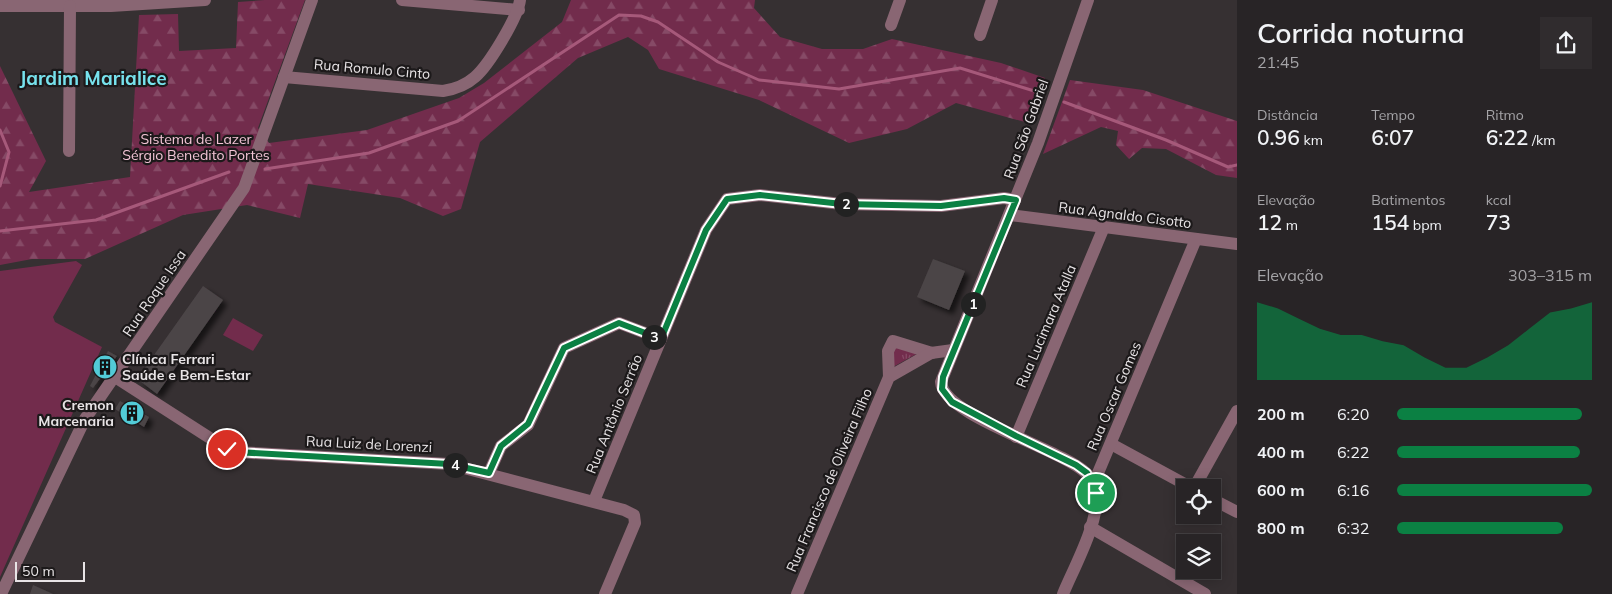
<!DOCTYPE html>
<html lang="pt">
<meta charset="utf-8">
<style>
:root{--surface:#282426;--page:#302c2e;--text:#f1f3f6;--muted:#a5a4a7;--line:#444143;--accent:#0b8043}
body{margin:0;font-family:Mulish,sans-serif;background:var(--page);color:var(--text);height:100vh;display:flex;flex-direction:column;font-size:19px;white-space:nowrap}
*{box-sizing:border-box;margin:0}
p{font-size:16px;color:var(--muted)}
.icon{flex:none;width:28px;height:28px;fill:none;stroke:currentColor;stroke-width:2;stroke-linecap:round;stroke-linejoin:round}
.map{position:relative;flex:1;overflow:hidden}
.sheet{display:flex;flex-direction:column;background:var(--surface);width:375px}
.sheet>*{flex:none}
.buttons{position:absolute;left:1176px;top:479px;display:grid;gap:10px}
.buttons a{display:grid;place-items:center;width:45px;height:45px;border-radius:0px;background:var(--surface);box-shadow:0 2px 12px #0003,0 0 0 1px var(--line);font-size:25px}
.scale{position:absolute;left:15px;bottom:12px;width:70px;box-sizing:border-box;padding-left:5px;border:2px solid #e8e4e6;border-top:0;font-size:14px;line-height:18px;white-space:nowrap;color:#e8e4e6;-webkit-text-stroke:4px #1c191a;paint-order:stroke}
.pin{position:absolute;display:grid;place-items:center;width:42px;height:42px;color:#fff;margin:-21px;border:2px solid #fff;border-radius:50%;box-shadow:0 1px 5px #0007}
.km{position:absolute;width:25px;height:25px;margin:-12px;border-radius:50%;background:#222;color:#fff;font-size:14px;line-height:25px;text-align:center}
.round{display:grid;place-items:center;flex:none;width:52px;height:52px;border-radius:0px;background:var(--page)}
.summary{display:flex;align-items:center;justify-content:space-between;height:85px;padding:0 20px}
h1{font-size:28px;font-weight:600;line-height:38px}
.metrics{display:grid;grid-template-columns:repeat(3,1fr);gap:8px;height:85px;padding:5px 20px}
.metrics div{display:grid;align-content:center}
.metrics b{font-size:21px;font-weight:600}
.metrics small{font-size:14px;font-weight:400}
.metrics p{font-size:14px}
.chart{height:140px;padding:10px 20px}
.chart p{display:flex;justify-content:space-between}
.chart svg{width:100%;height:90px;margin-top:5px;fill:var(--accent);opacity:.7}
ul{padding:0 20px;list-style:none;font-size:16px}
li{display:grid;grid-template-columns:80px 60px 1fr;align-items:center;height:38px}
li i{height:12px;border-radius:6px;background:var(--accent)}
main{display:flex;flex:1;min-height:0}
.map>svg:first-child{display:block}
.grass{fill:#722c4c}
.forest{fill:url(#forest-firs)}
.park{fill:url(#park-tufts)}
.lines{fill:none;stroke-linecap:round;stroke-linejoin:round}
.stream{stroke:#a6597a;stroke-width:3}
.building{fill:#4b4547;filter:url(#shadow)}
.minor{stroke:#896673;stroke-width:12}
.route-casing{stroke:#fff;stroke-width:10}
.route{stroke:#0b8043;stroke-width:6}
.labels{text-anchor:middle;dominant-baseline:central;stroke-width:4.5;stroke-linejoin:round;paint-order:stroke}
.street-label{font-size:14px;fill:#e8e4e6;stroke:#1c191a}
.park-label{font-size:14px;fill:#f3c5d6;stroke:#1c191a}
.poi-label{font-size:14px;font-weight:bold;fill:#e8e4e6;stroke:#1c191a;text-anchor:start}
.district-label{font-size:19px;font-weight:bold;fill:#77e2ed;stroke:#1c191a}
</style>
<main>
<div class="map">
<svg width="1237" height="594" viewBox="0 0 1237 594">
<defs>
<pattern id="forest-firs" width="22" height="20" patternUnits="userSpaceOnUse" patternTransform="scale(1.25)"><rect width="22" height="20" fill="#722c4c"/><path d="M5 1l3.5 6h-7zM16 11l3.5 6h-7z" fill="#864a66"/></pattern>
<pattern id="park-tufts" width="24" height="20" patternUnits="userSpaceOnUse" patternTransform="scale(1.25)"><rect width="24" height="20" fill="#722c4c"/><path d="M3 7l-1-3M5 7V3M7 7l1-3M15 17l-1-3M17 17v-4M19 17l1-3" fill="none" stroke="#864a66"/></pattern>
<filter id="shadow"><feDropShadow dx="4.5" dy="4.5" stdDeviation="2.5" flood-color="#0009"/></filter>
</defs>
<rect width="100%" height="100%" fill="#363032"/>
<g class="grass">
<path d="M76,261l6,4 -29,52 2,5 47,25 -102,230v-306z"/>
<path d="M233,318l30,17 -10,16 -30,-16z"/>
</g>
<g class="forest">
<path d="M265,0h40l-47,128 11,15 98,-13 92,-32 25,-15 78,-61 9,-22h184l-1,8 26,29 42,12h41l29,-10 109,24 44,15 -13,46 -76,-21 -49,26 -58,14 -90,-43 -100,-31 -11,-19 -20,-13 -50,21 -98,84 -19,67 -18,7 -43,-18 -92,-14 -8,34 -53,-13 -64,10 -98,44h-53l-32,6v-199l46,95 -17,31 101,-15 9,-162 39,-1 1,37 57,-3 2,-46z"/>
<path d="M1070,80l73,10 94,31v57l-21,-3 -50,-26 -24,-1 -13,11 -13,-14 2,-14 -17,-4 -58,27z"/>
</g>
<path class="park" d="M893,344l27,8 -27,15z"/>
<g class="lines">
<g class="stream">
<path d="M1064,102l102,38 62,27 9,-2"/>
<path d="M0,130l9,22 -9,34"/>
<path d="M265,169l104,-16 89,-32 161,-106 22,1 17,6 60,40 41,18 80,9 121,-21 84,26"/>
<path d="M0,231l96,-11 133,-48"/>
</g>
</g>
<g class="building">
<path d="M933,259l32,12 -16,39 -32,-13z"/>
<path d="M203,286l20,14 -66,94 -17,-13 5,-7 -3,-2z"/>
<path d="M108,351l9,5 -24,32 -3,-2z"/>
<path d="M120,401l29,16 -5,10 -29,-18z"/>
<path d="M33,585l20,9h-23z"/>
</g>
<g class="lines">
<g class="minor">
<path d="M402,0l117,10"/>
<path d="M0,6h111l94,-6"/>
<path d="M891,25l9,-25"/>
<path d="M980,35l12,-35"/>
<path d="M284,77l159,14c13,-2 23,-6 32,-14 14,-12 43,-60 45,-77"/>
<path d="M69,151l1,-145"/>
<path d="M1010,215l227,29"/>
<path d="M115,377l112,72 9,3 213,12 175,46 10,5 1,8 -30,71"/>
<path d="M889,377l-1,-26 5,-10 39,12"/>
<path d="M1016,437l88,-210"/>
<path d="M1111,444l81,44"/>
<path d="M489,473l12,-27 27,-21 36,-77 55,-25 42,16"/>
<path d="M1093,485l103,-246"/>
<path d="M1194,488l43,-77"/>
<path d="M1212,499l25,13"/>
<path d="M594,501l112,-271 21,-31 33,-4 82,9 99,2 63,-8 11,2"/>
<path d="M1090,527l115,67"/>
<path d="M1,594l84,-175 159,-231 68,-188"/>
<path d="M797,594l92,-217 42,-24 22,-3"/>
<path d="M1063,594c10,-24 34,-69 33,-93 0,-9 -3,-21 -10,-28 -24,-24 -143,-57 -145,-91l97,-239 50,-143"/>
</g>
</g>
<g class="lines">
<defs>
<path id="route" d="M227,449l9,3 213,12 40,9 12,-27 27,-22 36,-76 55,-25 42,16 45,-109 21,-31 33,-4 82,9 99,2 63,-8 12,2 -73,177 -1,12 10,13 64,34 60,29 11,8 9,20"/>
</defs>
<use href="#route" class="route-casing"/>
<use href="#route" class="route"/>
</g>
<defs>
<symbol id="building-disc" viewBox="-11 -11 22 22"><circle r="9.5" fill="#52cbd7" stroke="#1c191a"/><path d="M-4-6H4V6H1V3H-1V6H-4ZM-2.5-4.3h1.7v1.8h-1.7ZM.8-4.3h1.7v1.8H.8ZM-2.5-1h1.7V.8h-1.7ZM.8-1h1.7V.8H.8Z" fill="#111"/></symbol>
</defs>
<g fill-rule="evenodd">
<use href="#building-disc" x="91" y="353" width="28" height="28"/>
<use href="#building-disc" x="118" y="399" width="28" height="28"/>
</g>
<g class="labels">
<g class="street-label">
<text transform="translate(372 69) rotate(5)">Rua Romulo Cinto</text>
<text transform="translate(1026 129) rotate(-70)">Rua São Gabriel</text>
<text transform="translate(1125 215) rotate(7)">Rua Agnaldo Cisotto</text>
<text transform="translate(154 293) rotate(-56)">Rua Roque Issa</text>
<text transform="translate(1046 326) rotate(-67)">Rua Lucimara Atalla</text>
<text transform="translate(1114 396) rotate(-67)">Rua Oscar Gomes</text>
<text transform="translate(614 414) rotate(-68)">Rua Antônio Serrão</text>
<text transform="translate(369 444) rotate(3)">Rua Luiz de Lorenzi</text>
<text transform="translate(829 480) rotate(-67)">Rua Francisco de Oliveira Filho</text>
</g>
<g class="park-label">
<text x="196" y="139">Sistema de Lazer<tspan x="196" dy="16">Sérgio Benedito Portes</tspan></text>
</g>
<g class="poi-label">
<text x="122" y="359">Clínica Ferrari<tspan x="122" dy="16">Saúde e Bem-Estar</tspan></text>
<text x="114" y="405" text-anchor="end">Cremon<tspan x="114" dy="16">Marcenaria</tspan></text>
</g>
<g class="district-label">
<text x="93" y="78">Jardim Marialice</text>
</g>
</g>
</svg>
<div class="buttons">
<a><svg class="icon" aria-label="locate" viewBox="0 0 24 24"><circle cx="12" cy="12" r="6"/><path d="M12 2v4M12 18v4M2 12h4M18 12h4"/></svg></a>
<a><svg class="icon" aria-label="layers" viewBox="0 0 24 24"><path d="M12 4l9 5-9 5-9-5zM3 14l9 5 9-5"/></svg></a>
</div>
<div class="scale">50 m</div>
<div class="pin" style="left:1096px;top:493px;background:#1e9e55"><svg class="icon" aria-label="arrive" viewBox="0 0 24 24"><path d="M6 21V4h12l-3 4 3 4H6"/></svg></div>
<div class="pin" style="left:227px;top:449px;background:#d93025"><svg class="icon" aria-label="check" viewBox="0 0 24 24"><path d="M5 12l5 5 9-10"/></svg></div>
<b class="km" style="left:973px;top:304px">1</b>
<b class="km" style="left:846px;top:204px">2</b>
<b class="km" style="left:654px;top:337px">3</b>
<b class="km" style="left:455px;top:465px">4</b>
</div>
<section class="sheet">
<div class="summary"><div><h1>Corrida noturna</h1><p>21:45</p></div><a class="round"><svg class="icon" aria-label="share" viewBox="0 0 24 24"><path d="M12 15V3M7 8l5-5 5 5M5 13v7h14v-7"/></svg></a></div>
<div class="metrics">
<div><p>Distância</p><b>0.96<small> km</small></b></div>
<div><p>Tempo</p><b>6:07</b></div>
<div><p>Ritmo</p><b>6:22<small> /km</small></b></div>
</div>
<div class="metrics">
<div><p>Elevação</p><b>12<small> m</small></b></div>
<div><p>Batimentos</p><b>154<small> bpm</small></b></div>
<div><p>kcal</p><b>73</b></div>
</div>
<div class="chart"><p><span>Elevação</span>303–315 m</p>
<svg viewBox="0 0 160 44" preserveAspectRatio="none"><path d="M0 44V6L10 9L20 14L30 19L40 22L50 22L60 25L70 27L80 33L90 38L100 38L110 33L120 27L130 19L140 11L150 9L160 6V44z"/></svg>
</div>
<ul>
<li><b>200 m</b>6:20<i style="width:95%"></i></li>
<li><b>400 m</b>6:22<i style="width:94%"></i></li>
<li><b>600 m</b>6:16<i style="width:100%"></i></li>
<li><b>800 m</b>6:32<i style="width:85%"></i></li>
</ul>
</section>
</main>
